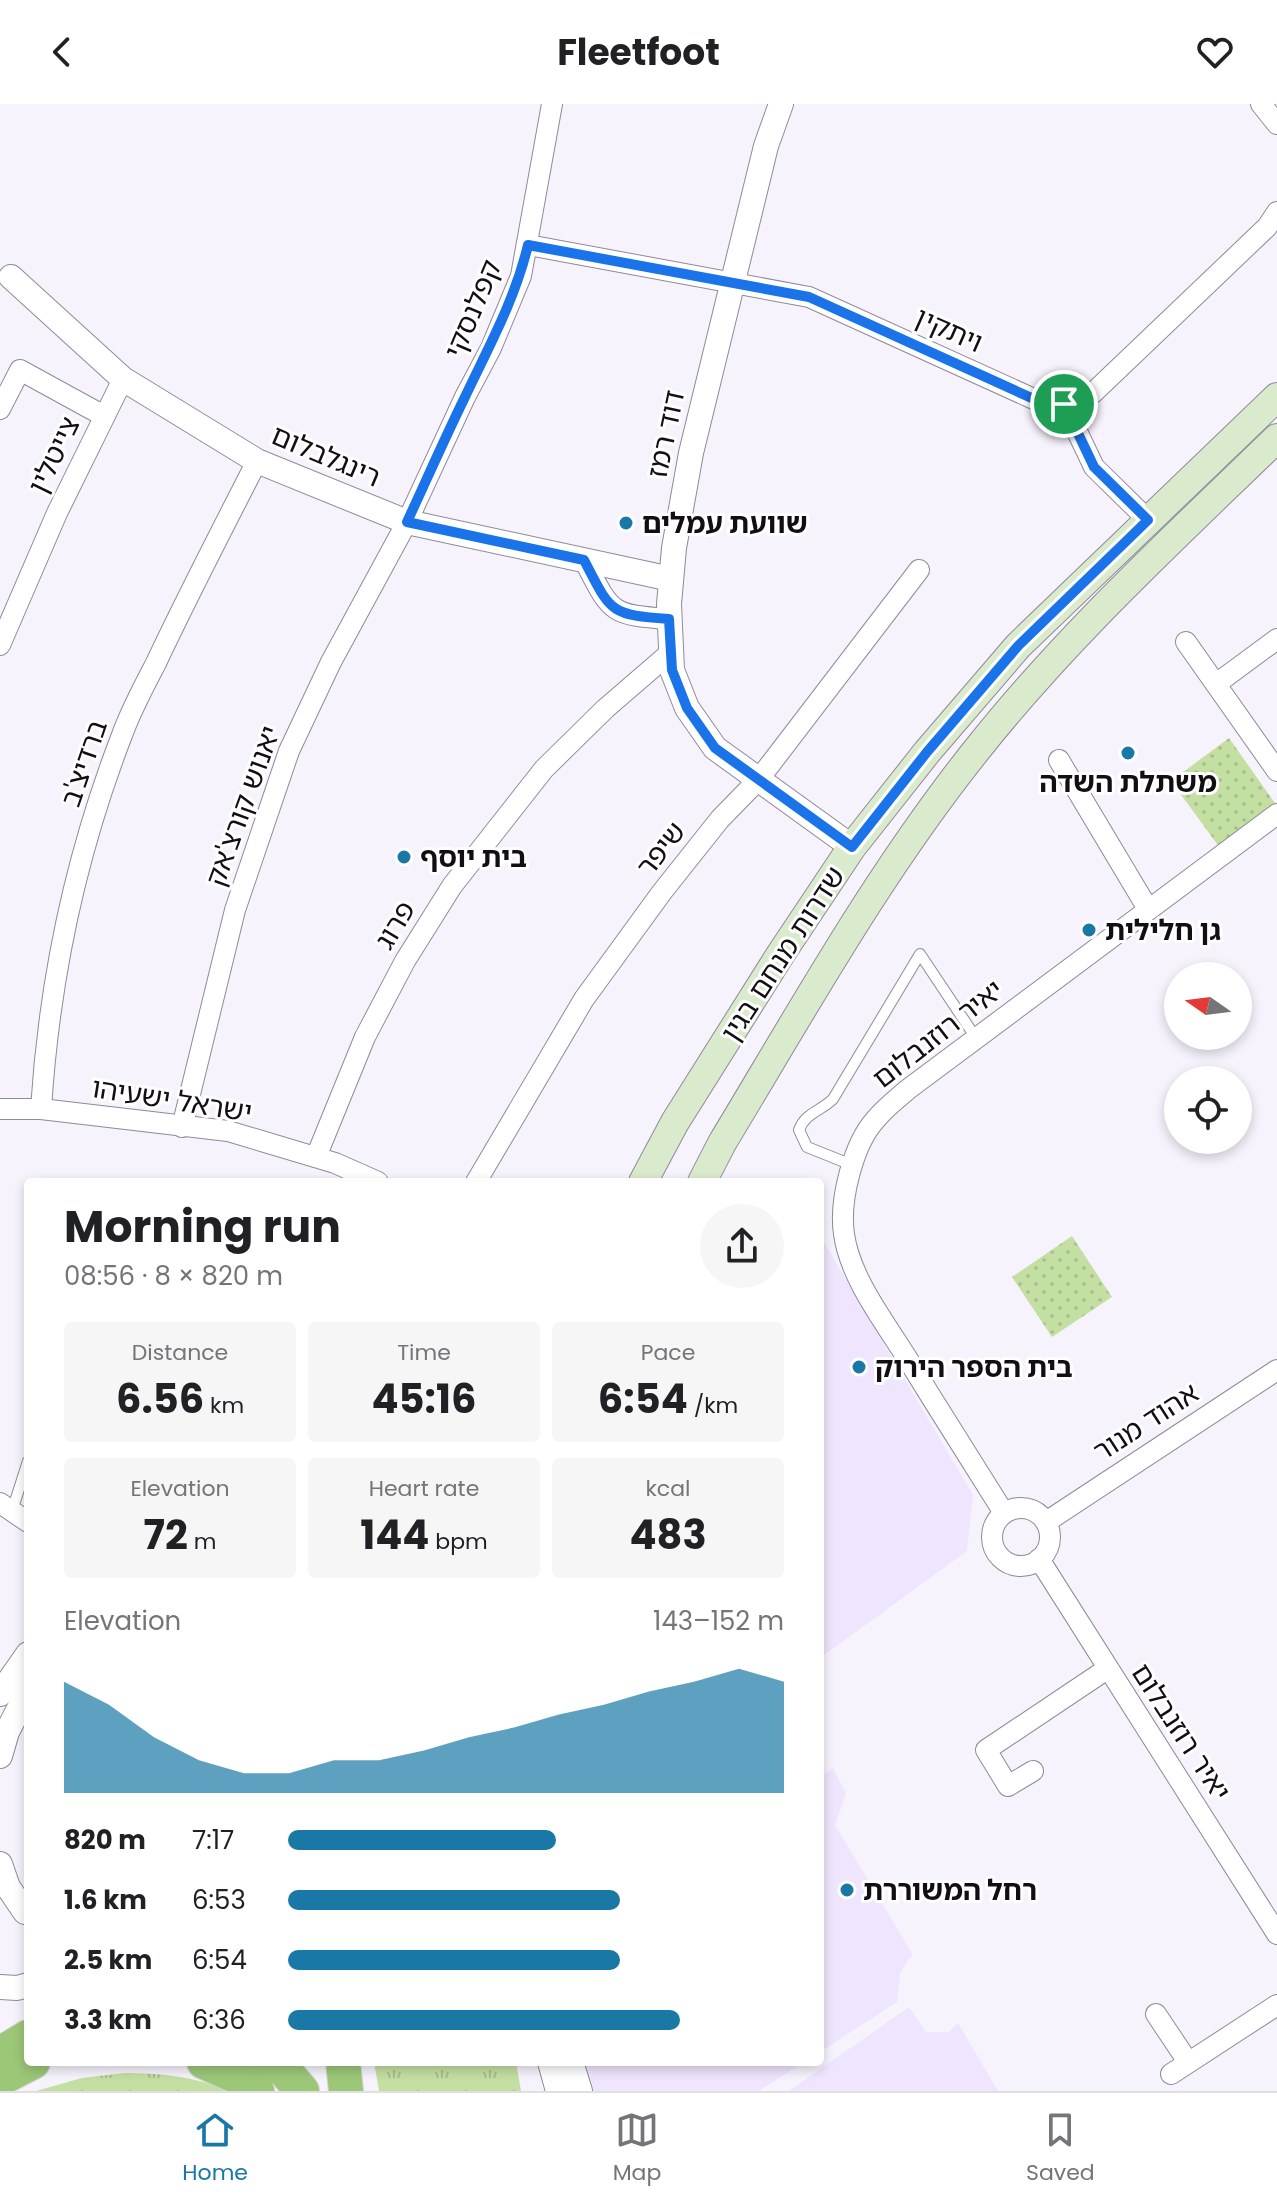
<!DOCTYPE html>
<meta charset="utf-8">
<style>
:root{--surface:#fff;--page:#f6f6f6;--text:#202124;--muted:#757577;--line:#e0e0e0;--accent:#1978a5}
body{margin:0;font-family:Poppins,"Noto Sans Hebrew",sans-serif;background:var(--page);color:var(--text);height:100vh;display:flex;flex-direction:column;font-size:30px;white-space:nowrap}
*{box-sizing:border-box;margin:0}
p{font-size:26px;color:var(--muted)}
.icon{flex:none;width:44px;height:44px;fill:none;stroke:currentColor;stroke-width:2;stroke-linecap:round;stroke-linejoin:round}
.map{position:relative;flex:1;overflow:hidden}
.sheet{position:absolute;left:24px;top:1074px;width:800px;height:888px;display:flex;flex-direction:column;background:var(--surface);border-radius:8px;box-shadow:0 4px 12px #0003}
.sheet>*{flex:none}
.needle{width:52px;rotate:284deg}
.controls{position:absolute;left:1164px;top:858px;display:grid;gap:16px}
.controls a{display:grid;place-items:center;width:88px;height:88px;border-radius:50%;background:var(--surface);box-shadow:0 4px 12px #0003;font-size:40px}
.pin{position:absolute;display:grid;place-items:center;width:68px;height:68px;color:#fff;margin:-34px;border:4px solid #fff;border-radius:50%;box-shadow:0 2px 8px #0007}
.round{display:grid;place-items:center;flex:none;width:84px;height:84px;border-radius:42px;background:var(--page)}
.headline{display:flex;align-items:center;justify-content:space-between;height:136px;padding:0 40px}
h1{font-size:44px;font-weight:700;line-height:60px}
.metrics{display:grid;grid-template-columns:repeat(3,1fr);gap:12px;height:136px;padding:8px 40px}
.metrics div{display:grid;align-content:center;border-radius:8px;background:var(--page);text-align:center}
.metrics b{font-size:40px;font-weight:700}
.metrics small{font-size:22px;font-weight:400}
.metrics p{font-size:22px}
.chart{height:224px;padding:16px 40px}
.chart p{display:flex;justify-content:space-between}
.chart svg{width:100%;height:144px;margin-top:8px;fill:var(--accent);opacity:.7}
ul{padding:0 40px;list-style:none;font-size:26px}
li{display:grid;grid-template-columns:128px 96px 1fr;align-items:center;height:60px}
li i{height:20px;border-radius:10px;background:var(--accent)}
header{display:flex;justify-content:space-between;align-items:center;height:104px;padding:0 40px;background:var(--surface);font-size:36px;font-weight:700}
.menu{display:flex;justify-content:space-around;align-items:center;height:112px;border-top:2px solid var(--line);background:var(--surface);font-size:22px;color:var(--muted)}
.menu a{display:grid;justify-items:center;gap:4px}
.menu .current{color:var(--accent)}
.map>svg:first-child{display:block}
.built{fill:#efe5fe}
.grass{fill:url(#grass-tufts)}
.park{fill:url(#park-dots)}
.lines{fill:none;stroke-linecap:round;stroke-linejoin:round}
.service-casing{stroke:#8f8999;stroke-width:12}
.minor-casing{stroke:#8f8999;stroke-width:22}
.tertiary-casing{stroke:#8f8999;stroke-width:26}
.secondary-casing{stroke:#8f8999;stroke-width:30}
.trunk-casing{stroke:#d4d4d5;stroke-width:36}
.service{stroke:#fff;stroke-width:10}
.minor{stroke:#fff;stroke-width:20}
.tertiary{stroke:#fff;stroke-width:24}
.secondary{stroke:#daeacc;stroke-width:28}
.trunk{stroke:#9cc777;stroke-width:34}
.route-casing{stroke:#fff;stroke-width:16}
.route{stroke:#1a73e8;stroke-width:10}
.poi-dot{fill:#1978a5;stroke:#fff;stroke-width:3}
.labels{text-anchor:middle;dominant-baseline:central;stroke-width:6;stroke-linejoin:round;paint-order:stroke}
.street-label{font-size:28px;fill:#110e14;stroke:#fff}
.poi-label{font-size:28px;font-weight:bold;fill:#110e14;stroke:#fff;text-anchor:start}
</style>
<header><svg class="icon" aria-label="back" viewBox="0 0 24 24"><path d="M15 5l-7 7 7 7"/></svg>Fleetfoot<svg class="icon" aria-label="heart" viewBox="0 0 24 24"><path d="M12 20l-8-8c-3-5 5-10 8-4 3-6 11-1 8 4z"/></svg></header>
<div class="map">
<svg width="1277" height="1987" viewBox="0 0 1277 1987">
<defs>
<pattern id="grass-tufts" width="24" height="20" patternUnits="userSpaceOnUse" patternTransform="scale(2)"><rect width="24" height="20" fill="#c4dfa2"/><path d="M3 7l-1-3M5 7V3M7 7l1-3M15 17l-1-3M17 17v-4M19 17l1-3" fill="none" stroke="#a7be8b"/></pattern>
<pattern id="park-dots" width="8" height="8" patternUnits="userSpaceOnUse" patternTransform="scale(2)"><rect width="8" height="8" fill="#c4dfa2"/><path d="M2 2h.1M6 6h.1" fill="none" stroke="#a7be8b" stroke-width="1.8" stroke-linecap="round"/></pattern>
</defs>
<rect width="100%" height="100%" fill="#f7f3fd"/>
<g class="built">
<path d="M820,1122l2,13 151,256 -6,56 -147,107z"/>
<path d="M833,1664l13,25 -11,32 78,130 -6,6 -7,13 -3,28 -77,50v-275z"/>
<path d="M909,1903l17,25h23l9,-9 40,68h-209z"/>
<path d="M582,1958h222l-45,29h-168z"/>
</g>
<g class="grass">
<path d="M374,1958h142l5,29h-142z"/>
<path d="M124,1969c36,0 70,3 104,18h-192l46,-13z"/>
</g>
<g class="park">
<path d="M1229,634l48,68 -57,42 -49,-67z"/>
<path d="M1072,1132l40,61 -60,40 -40,-60z"/>
</g>
<g class="lines">
<defs>
<g id="service">
<path d="M852,1061l-45,-18 -8,-17c6,-17 22,-19 34,-31l87,-145 56,84"/>
<path d="M12,1407l16,-50"/>
</g>
<g id="minor">
<path d="M1261,0l16,20"/>
<path d="M528,141l281,52 227,103 28,4 29,-11 174,-166 10,-15"/>
<path d="M1064,300l30,63 54,53"/>
<path d="M0,305l20,-39 84,46"/>
<path d="M584,456c27,52 25,55 85,59"/>
<path d="M1186,538l91,129"/>
<path d="M0,541l57,-132 66,-134"/>
<path d="M1216,580l61,-45"/>
<path d="M1059,656l89,149"/>
<path d="M0,1005h41l187,22 107,32 43,19"/>
<path d="M41,1005c8,-127 35,-255 81,-374 9,-25 22,-49 34,-72 32,-68 67,-135 101,-202"/>
<path d="M182,1023l53,-217 54,-159 42,-89 76,-140 58,-125 26,-49 30,-72 31,-172"/>
<path d="M316,1053l49,-120 40,-76 47,-75 92,-117 61,-60 66,-57"/>
<path d="M476,1078l108,-183 78,-107 58,-73 39,-40 160,-209"/>
<path d="M0,1399l28,19"/>
<circle cx="1021" cy="1433" r="29"/>
<path d="M1004,1409c-32,-51 -65,-103 -97,-155 -23,-37 -57,-80 -63,-124 -5,-33 9,-90 32,-115 9,-11 21,-20 31,-29l370,-276"/>
<path d="M1046,1418l231,-152"/>
<path d="M1039,1455l238,375"/>
<path d="M1033,1667l-25,15 -22,-36 121,-81"/>
<path d="M1156,1910l32,48"/>
<path d="M1171,1970l106,-69"/>
</g>
<g id="tertiary">
<path d="M781,0l-15,42 -75,307 -17,95 -5,56 3,66 15,38 28,40 137,99"/>
<path d="M11,173l112,102 134,82 150,61 264,57"/>
<path d="M0,1590l28,-40"/>
<path d="M0,1652l7,-24 21,-41"/>
<path d="M0,1760l8,23 17,25"/>
<path d="M0,1883l17,1 11,-3"/>
<path d="M550,1958l8,29"/>
<path d="M571,1958l9,29"/>
</g>
<g id="secondary">
<path d="M643,1078l32,-60 105,-167 72,-108 75,-95 91,-106 259,-249"/>
<path d="M702,1078l20,-39c81,-134 158,-273 257,-396 89,-112 195,-209 298,-309"/>
</g>
<g id="trunk">
<path d="M0,1950l28,-17"/>
<path d="M204,1958l36,16 17,13"/>
<path d="M268,1958l16,8 18,21"/>
<path d="M343,1958l3,29"/>
<path d="M0,1975l33,-17"/>
</g>
</defs>
<use href="#service" class="service-casing"/>
<use href="#minor" class="minor-casing"/>
<use href="#tertiary" class="tertiary-casing"/>
<use href="#secondary" class="secondary-casing"/>
<use href="#trunk" class="trunk-casing"/>
<use href="#service" class="service"/>
<use href="#minor" class="minor"/>
<use href="#tertiary" class="tertiary"/>
<use href="#secondary" class="secondary"/>
<use href="#trunk" class="trunk"/>
</g>
<g class="lines">
<defs>
<path id="route" d="M528,141l281,52 227,103 28,4 30,63 54,53 -130,126 -91,106 -75,95 -137,-99 -28,-40 -15,-38 -3,-51c-60,-4 -58,-7 -85,-59l-177,-38c19,-41 37,-82 57,-123 24,-51 51,-99 64,-154z"/>
</defs>
<use href="#route" class="route-casing"/>
<use href="#route" class="route"/>
</g>
<g class="poi-dot">
<circle cx="626" cy="419" r="8"/>
<circle cx="1128" cy="649" r="8"/>
<circle cx="404" cy="753" r="8"/>
<circle cx="1089" cy="826" r="8"/>
<circle cx="859" cy="1263" r="8"/>
<circle cx="847" cy="1786" r="8"/>
</g>
<g class="labels">
<g class="street-label">
<text transform="translate(473 205) rotate(-67)">קפלנסקי</text>
<text transform="translate(949 226) rotate(24)">ויתקין</text>
<text transform="translate(666 330) rotate(-78)">דוד רמז</text>
<text transform="translate(54 351) rotate(-64)">צייטלין</text>
<text transform="translate(326 352) rotate(23)">רינגלבלום</text>
<text transform="translate(84 659) rotate(-71)">ברדיצ'ב</text>
<text transform="translate(243 702) rotate(-70)">יאנוש קורצ'אק</text>
<text transform="translate(661 745) rotate(-52)">שיפר</text>
<text transform="translate(395 821) rotate(-59)">פרוג</text>
<text transform="translate(783 850) rotate(-57)">שדרות מנחם בגין</text>
<text transform="translate(938 930) rotate(-38)">יאיר רוזנבלום</text>
<text transform="translate(172 996) rotate(9)">ישראל ישעיהו</text>
<text transform="translate(1146 1318) rotate(-33)">אהוד מנור</text>
<text transform="translate(1181 1628) rotate(57)">יאיר רוזנבלום</text>
</g>
<g class="poi-label">
<text x="642" y="419">שוועת עמלים</text>
<text x="1128" y="678" text-anchor="middle">משתלת השדה</text>
<text x="420" y="753">בית יוסף</text>
<text x="1105" y="826">גן חלילית</text>
<text x="875" y="1263">בית הספר הירוק</text>
<text x="863" y="1786">רחל המשוררת</text>
</g>
</g>
</svg>
<div class="controls">
<a><svg class="needle" viewBox="-14 -14 28 28"><path d="M0-13l5 13h-10z" fill="#e53935"/><path d="M0 13l5-13h-10z" fill="#757577"/></svg></a>
<a><svg class="icon" aria-label="locate" viewBox="0 0 24 24"><circle cx="12" cy="12" r="6"/><path d="M12 2v4M12 18v4M2 12h4M18 12h4"/></svg></a>
</div>
<div class="pin" style="left:1064px;top:300px;background:#1e9e55"><svg class="icon" aria-label="arrive" viewBox="0 0 24 24"><path d="M6 21V4h12l-3 4 3 4H6"/></svg></div>
<section class="sheet">
<div class="headline"><div><h1>Morning run</h1><p>08:56 · 8 × 820 m</p></div><a class="round"><svg class="icon" aria-label="share" viewBox="0 0 24 24"><path d="M12 15V3M7 8l5-5 5 5M5 13v7h14v-7"/></svg></a></div>
<div class="metrics">
<div><p>Distance</p><b>6.56<small> km</small></b></div>
<div><p>Time</p><b>45:16</b></div>
<div><p>Pace</p><b>6:54<small> /km</small></b></div>
</div>
<div class="metrics">
<div><p>Elevation</p><b>72<small> m</small></b></div>
<div><p>Heart rate</p><b>144<small> bpm</small></b></div>
<div><p>kcal</p><b>483</b></div>
</div>
<div class="chart"><p><span>Elevation</span>143–152 m</p>
<svg viewBox="0 0 160 44" preserveAspectRatio="none"><path d="M0 44V10L10 17L20 27L30 34L40 38L50 38L60 34L70 34L80 31L90 27L100 24L110 20L120 17L130 13L140 10L150 6L160 10V44z"/></svg>
</div>
<ul>
<li><b>820 m</b>7:17<i style="width:54%"></i></li>
<li><b>1.6 km</b>6:53<i style="width:67%"></i></li>
<li><b>2.5 km</b>6:54<i style="width:67%"></i></li>
<li><b>3.3 km</b>6:36<i style="width:79%"></i></li>
</ul>
</section>
</div>
<nav class="menu">
<a class="current"><svg class="icon" aria-label="home" viewBox="0 0 24 24"><path d="M3 11l9-7 9 7M6 9v11h12V9"/></svg>Home</a>
<a><svg class="icon" aria-label="map" viewBox="0 0 24 24"><path d="M3 6l6-2 6 2 6-2v14l-6 2-6-2-6 2zM9 4v14M15 6v14"/></svg>Map</a>
<a><svg class="icon" aria-label="saved" viewBox="0 0 24 24"><path d="M7 4h10v16l-5-4-5 4z"/></svg>Saved</a>
</nav>
